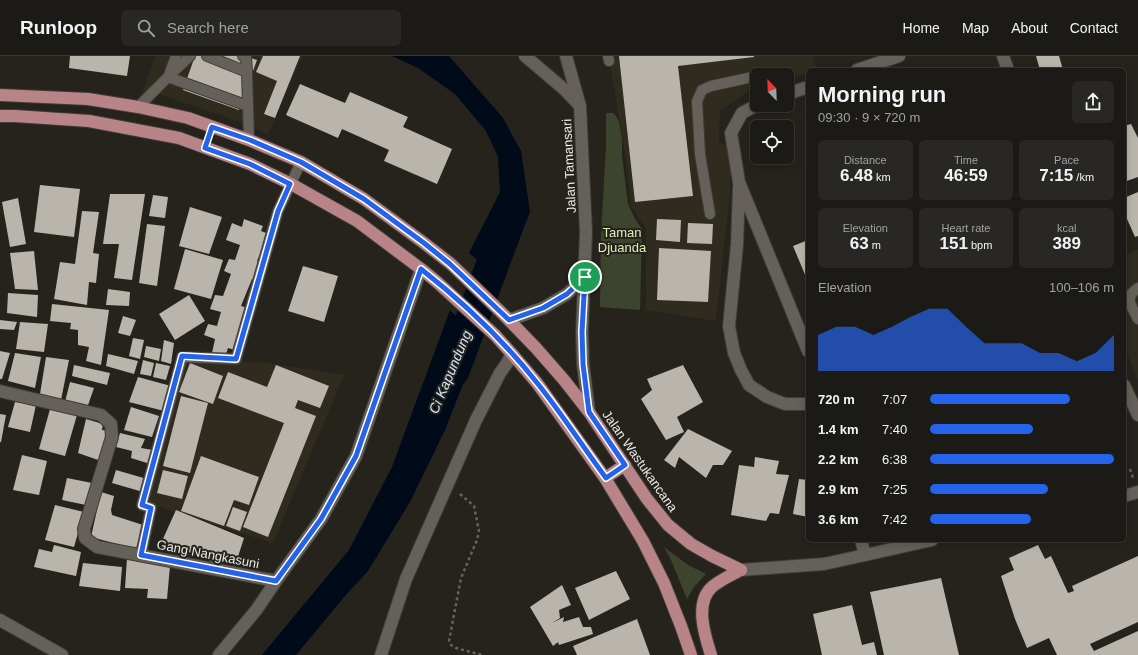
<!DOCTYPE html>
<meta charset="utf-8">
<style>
:root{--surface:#1c1a16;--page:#292723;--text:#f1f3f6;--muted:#a0a1a1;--line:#3a3835;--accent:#2563eb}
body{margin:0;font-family:Helvetica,sans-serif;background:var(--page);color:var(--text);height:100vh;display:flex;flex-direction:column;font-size:15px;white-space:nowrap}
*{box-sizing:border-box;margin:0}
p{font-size:13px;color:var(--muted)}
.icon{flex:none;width:22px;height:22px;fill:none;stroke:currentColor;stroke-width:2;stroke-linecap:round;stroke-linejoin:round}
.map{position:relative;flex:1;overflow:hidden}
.drawer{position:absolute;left:806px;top:12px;width:320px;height:474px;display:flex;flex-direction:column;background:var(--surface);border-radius:6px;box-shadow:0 2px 10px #0003,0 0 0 1px var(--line)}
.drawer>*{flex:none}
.needle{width:26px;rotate:337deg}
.fabs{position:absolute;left:750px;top:12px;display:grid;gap:8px}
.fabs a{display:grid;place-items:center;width:44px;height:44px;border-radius:6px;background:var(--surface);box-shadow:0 2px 10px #0003,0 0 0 1px var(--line);font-size:20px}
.pin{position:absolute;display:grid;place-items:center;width:34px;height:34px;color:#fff;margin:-17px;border:2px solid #fff;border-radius:50%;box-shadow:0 1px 4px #0007}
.round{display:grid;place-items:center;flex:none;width:42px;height:42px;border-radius:6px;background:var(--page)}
.summary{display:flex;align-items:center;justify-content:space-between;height:68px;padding:0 12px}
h1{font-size:22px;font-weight:700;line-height:30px}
.stats{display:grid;grid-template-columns:repeat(3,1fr);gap:6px;height:68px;padding:4px 12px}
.stats div{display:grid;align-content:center;border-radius:6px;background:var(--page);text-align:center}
.stats b{font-size:17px;font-weight:700}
.stats small{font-size:11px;font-weight:400}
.stats p{font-size:11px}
.chart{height:112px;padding:8px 12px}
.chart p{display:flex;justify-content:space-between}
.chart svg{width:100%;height:72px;margin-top:4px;fill:var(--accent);opacity:.7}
ul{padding:0 12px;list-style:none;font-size:13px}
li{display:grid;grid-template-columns:64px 48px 1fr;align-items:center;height:30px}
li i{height:10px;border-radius:5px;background:var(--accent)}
header{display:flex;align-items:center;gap:24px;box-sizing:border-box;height:56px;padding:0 20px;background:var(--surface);border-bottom:1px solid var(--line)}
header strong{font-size:19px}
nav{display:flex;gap:22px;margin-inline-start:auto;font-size:14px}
.search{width:280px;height:36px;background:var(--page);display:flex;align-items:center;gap:10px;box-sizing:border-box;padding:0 14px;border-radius:6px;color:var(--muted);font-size:15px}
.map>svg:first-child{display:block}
.built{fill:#302b1f}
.green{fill:#3d442e}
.water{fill:#000a19}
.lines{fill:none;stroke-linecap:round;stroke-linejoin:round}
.river{stroke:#000a19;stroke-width:33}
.building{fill:#b9b5ad}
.lane-casing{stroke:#3f3d38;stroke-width:12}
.street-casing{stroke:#3f3d38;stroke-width:14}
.secondary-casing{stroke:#3f3d38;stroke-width:14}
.primary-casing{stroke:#3f3d38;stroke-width:14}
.path{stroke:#66635e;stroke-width:2.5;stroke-dasharray:3 3;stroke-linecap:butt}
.lane{stroke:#65615a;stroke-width:10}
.street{stroke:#65615a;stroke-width:12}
.secondary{stroke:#65615a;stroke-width:12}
.primary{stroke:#b88487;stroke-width:12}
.route-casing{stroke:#fff;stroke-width:8}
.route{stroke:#2563eb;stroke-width:5}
.labels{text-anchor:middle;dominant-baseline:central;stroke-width:4;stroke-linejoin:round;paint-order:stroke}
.street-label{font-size:13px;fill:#ebe9e5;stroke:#26231d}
.park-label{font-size:13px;fill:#daefaf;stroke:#26231d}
.water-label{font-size:14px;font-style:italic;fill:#cee6f7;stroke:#26231d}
</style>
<header>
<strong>Runloop</strong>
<div class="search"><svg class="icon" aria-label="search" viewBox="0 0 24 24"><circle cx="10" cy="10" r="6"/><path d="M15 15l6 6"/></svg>Search here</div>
<nav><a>Home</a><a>Map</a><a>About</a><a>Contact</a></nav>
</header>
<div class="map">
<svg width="1138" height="599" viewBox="0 0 1138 599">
<rect width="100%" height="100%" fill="#26231d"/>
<g class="built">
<path d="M155,0h147l-34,79 -19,-10 -96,-33 -11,2z"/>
<path d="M609,0h204l4,14h-9v3l-21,6v-4h-30v12l-5,2 -32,22 -1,32 11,1v48l-14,129 -70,-11v-82l-15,-21 -3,-33z"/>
<path d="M1138,193v131l-14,-33v-92z"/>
<path d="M185,302l83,5 76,12 -71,168 -127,-40z"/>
</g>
<g class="green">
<path d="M606,57h7l3,3 3,6 3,18v16l6,48 7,15 7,10 -2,81 -40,-3 1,-73 5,-88z"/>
<path d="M664,491l24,18 18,9 -12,13 -7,12 -16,-39z"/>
</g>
<g class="water">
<path d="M392,0h57l54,62 18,33 9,61 -27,69 -34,-28 31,-61 -2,-35 -12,-26 -31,-37 -37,-26z"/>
<path d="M450,254l30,31 -35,89 -35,72 -42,69 -23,25 -49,59h-34l87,-105 43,-83z"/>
</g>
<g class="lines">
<path class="river" d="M453,315l53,-143"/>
</g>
<g class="building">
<path d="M70,0h60l-3,20 -58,-8z"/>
<path d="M195,0h50l12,4 -18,50 -56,-20z"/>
<path d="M263,0h37l-25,62 -11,-4 13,-33 -21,-9z"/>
<path d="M619,0h135v1l-76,9 15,130 -58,6z"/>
<path d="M1036,0h23l4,14h-23z"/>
<path d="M300,28l45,19 5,-11 58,25 -5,10 49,22 -15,35 -53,-23 5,-11 -47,-21 -4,9 -52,-23z"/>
<path d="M1131,68l7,14v39l-14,5v-56z"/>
<path d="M40,129l40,4 -6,48 -40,-5z"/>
<path d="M1138,136v44l-3,1 -11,-25v-14z"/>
<path d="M110,138h35l-13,86 -18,-2 5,-34h-16z"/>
<path d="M153,139l15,2 -3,21 -16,-2z"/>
<path d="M18,142l8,46 -16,3 -8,-45z"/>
<path d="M190,151l32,10 -13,37 -30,-8z"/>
<path d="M82,155l17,1 -6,41 6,1 -3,29 -7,-1 -2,23 -33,-6 6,-37 15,2z"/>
<path d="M244,163l19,7 -2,5 8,3 -12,27 5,1 -6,18 -4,-1 -11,27 7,2 -13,42 -7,-2 -3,9 -13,-4 3,-14 -11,-4 4,-11 9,2 4,-14 -11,-3 5,-14 8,1 8,-22 -7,-3 5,-12 6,1 5,-15 -14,-5 6,-17 10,4z"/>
<path d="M657,163l24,1 -1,22 -24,-2z"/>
<path d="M688,167l25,1 -1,20 -25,-1z"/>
<path d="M147,168l18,2 -8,60 -18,-3z"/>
<path d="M808,184v36l-2,1 -13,-31z"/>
<path d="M659,192l52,3 -3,51 -51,-2z"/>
<path d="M185,193l38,11 -12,39 -37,-10z"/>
<path d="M34,195l4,39 -23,-1 -5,-36z"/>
<path d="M303,210l35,10 -14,46 -36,-11z"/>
<path d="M108,233l22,3 -1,14 -23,-1z"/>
<path d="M8,237l30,2 -1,22 -30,-4z"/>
<path d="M189,239l16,26 -30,19 -16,-26z"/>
<path d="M52,248l57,6 -8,55 -15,-4 3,-14 -11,-2v-15l-8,-1 1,-6 -21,-2z"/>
<path d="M123,260l13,4 -6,16 -12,-3z"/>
<path d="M0,264l17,2 -3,8 -14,-1z"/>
<path d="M20,266l28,2 -4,28 -28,-3z"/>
<path d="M133,282l11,2 -4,19 -11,-3z"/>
<path d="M164,284l10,3 -3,21 -10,-3z"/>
<path d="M146,290l15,3 -2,12 -15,-4z"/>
<path d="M0,295l10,2 -8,26h-2z"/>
<path d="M15,297l26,4 -6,31 -27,-7z"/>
<path d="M108,298l30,7 -4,13 -28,-8z"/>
<path d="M46,301l23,3 -8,40 -21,-6z"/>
<path d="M143,304l11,3 -3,13 -11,-2z"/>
<path d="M156,307l14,3 -4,14 -13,-3z"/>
<path d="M190,307l33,13 -10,28 -34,-12z"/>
<path d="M74,309l36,8 -3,12 -35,-9z"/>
<path d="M276,309l53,21 -9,22 -22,-8 -3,8 21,8 -48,121 -25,-10 41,-104 -66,-25 10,-26 39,15z"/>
<path d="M683,309l20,37 -26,15 7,15 -18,8 -25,-41 11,-9 -5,-11z"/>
<path d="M138,321l33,9 -7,25 -35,-9z"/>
<path d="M70,326l24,6 -7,20 -22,-6z"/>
<path d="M181,340l27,7 -18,70 -27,-7z"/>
<path d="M15,346l21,3 -6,27 -22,-5z"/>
<path d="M131,351l28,9 -7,21 -28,-7z"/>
<path d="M50,353l27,6 -12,41 -26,-7z"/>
<path d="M0,358l6,1 -5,27h-1z"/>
<path d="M86,363l17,5 -1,6 7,1 -8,30 -23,-8z"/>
<path d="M688,373l44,22 -9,14h-10l-7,13 -27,-21 -4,11 -11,-8z"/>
<path d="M120,377l25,6 -4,9 12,2 -3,14 -19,-6 1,-7 -16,-4z"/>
<path d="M22,399l25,6 -8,34 -26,-5z"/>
<path d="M201,400l58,21 -10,28 -15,-5 -10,26 -43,-15z"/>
<path d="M755,401l24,4 -3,13 13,1 -10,39 -9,-1 -4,8 -35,-6 8,-50 15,2z"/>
<path d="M116,414l31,9 -4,13 -31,-9z"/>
<path d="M163,414l25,6 -6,23 -25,-6z"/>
<path d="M67,422l25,5 -6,22 -24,-5z"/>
<path d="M799,423l9,1v37l-15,-3z"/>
<path d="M101,436l13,4 -3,14 1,5 31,10 -7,24 -45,-12z"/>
<path d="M55,449l29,7 -10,35 -29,-7z"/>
<path d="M233,451l14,5 -7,19 -14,-5z"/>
<path d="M176,454l68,28 -9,28 -19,-8 -3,4 -51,-21z"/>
<path d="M54,489l27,7 -5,24 -42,-9 5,-18 13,3z"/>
<path d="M1038,489l7,14 6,-3 17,37 6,-2 -2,-5 66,-30v66l-48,22 4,7 44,-20v24h-81l-8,-17 -22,10 -12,-29 -14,-43 13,-6 -5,-12z"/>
<path d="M127,502l43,8 -3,33 -20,-1 1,-9 -23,-1z"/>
<path d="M83,507l39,4 -2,24 -41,-5z"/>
<path d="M616,515l14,28 -41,21 -14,-32z"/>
<path d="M941,522l18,77h-75l-14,-63z"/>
<path d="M562,529l9,20 -12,5 1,8 -8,5 12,-6 -1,5 16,-5 4,10h8l2,7 -34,11 -1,-3 -5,4 -23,-39z"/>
<path d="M852,549l10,40 12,-3 3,13h-55l-9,-41z"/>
<path d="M637,563l13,36h-73l-4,-9z"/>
</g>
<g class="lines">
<defs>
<g id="lane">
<path d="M207,0l40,16 1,34"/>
<path d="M243,0l3,1 1,15"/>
<path d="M608,0l1,5"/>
<path d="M169,19l7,-19"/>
<path d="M761,19l10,-2 1,2"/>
<path d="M168,21l22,-21"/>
<path d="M138,51l30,-30 80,29 1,34"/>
<path d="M710,158l-10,-60 -3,-53 5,-11 9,-4 46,-10"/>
<path d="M1138,232c-15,9 -6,19 0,31"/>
<path d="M141,499l10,-47 -9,-3 40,-148 54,2 42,-148 23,-49"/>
</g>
<g id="street">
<path d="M525,0l40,34 15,16"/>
<path d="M857,14l42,-14"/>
<path d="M787,38l21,-7"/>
<path d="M757,49l-15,8 -11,20 8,49 69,169"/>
<path d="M739,131l-2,58 -8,81 5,27 7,17 8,15 18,12 18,7h23"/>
<path d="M0,335l101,24 10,9 1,13 -28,92 1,9 12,9 179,34"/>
<path d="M861,484l4,15"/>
<path d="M0,564l62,35"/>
<path d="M219,599l38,-46 19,-28 45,-62 35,-63 65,-187"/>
<path d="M381,599l25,-76 70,-159 24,-47 7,-10 5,-9"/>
</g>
<g id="secondary">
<path d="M566,0l14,50 6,126 -4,100 1,32 6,48"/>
<path d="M1003,0l5,14"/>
<path d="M509,264l34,-12 24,-14 18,-17"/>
<path d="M1124,329l14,30"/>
<path d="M1124,440l14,-4"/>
<path d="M741,514l83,-6 41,-9 67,-15"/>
</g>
<g id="primary">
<path d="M0,39l88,4 50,8 50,11 61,22 52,22 63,37 60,44 27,21 53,51 32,33 28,32 25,32 58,87 21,26 23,19 21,12 29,14"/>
<path d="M0,60h15l74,5 90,17 71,26 41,20 66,37 64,48 16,13 58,53 17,19 25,29 68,95 38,63 21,42 17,43 10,29"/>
<path d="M605,422l20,-13"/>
<path d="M711,599c-6,-19 -17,-52 1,-68 8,-7 19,-12 29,-17"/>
</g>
</defs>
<use href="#lane" class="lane-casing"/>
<use href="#street" class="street-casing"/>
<use href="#secondary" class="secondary-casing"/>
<use href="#primary" class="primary-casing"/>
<g class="path">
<path d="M1130,413l3,9"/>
<path d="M460,438l14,12 5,25 -2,9 -16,38 -12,63 2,4 5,3 26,7"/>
</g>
<use href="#lane" class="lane"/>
<use href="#street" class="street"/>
<use href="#secondary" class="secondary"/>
<use href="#primary" class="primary"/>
</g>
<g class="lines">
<defs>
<path id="route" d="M212,71l38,13 51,22 63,37 60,44 26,21 59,56 34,-12 24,-14 18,-17 -3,55 1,32 6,48 36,53 -19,13c-23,-31 -44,-64 -68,-94 -33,-42 -75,-82 -117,-115l-65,187 -35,63 -45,62 -135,-26 10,-47 -9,-3 40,-149 54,3 42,-148 12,-27 -40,-20 -45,-16z"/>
</defs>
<use href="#route" class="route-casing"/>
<use href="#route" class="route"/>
</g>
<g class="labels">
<g class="street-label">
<text transform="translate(569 110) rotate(-93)">Jalan Tamansari</text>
<text transform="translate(640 405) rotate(55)">Jalan Wastukancana</text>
<text transform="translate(208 498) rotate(11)">Gang Nangkasuni</text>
</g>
<g class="park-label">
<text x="622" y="176">Taman<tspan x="622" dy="15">Djuanda</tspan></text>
</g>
<g class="water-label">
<text transform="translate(450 316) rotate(-67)">Ci Kapundung</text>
</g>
</g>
</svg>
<div class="fabs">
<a><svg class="needle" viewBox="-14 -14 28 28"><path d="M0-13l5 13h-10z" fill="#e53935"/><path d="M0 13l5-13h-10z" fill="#a0a1a1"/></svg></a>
<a><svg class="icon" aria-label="locate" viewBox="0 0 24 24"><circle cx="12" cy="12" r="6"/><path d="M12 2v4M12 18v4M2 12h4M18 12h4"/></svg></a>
</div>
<div class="pin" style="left:585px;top:221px;background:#1e9e55"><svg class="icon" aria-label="arrive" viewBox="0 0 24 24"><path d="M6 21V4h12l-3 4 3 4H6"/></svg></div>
<section class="drawer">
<div class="summary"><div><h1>Morning run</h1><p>09:30 · 9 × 720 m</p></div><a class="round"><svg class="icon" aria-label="share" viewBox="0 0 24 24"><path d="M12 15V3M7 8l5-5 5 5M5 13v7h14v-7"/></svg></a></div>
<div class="stats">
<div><p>Distance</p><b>6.48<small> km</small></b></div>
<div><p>Time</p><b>46:59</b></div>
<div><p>Pace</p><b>7:15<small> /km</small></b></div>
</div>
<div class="stats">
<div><p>Elevation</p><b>63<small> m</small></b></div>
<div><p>Heart rate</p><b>151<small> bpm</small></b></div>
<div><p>kcal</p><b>389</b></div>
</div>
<div class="chart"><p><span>Elevation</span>100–106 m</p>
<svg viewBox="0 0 160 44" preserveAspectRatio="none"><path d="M0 44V22L10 17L20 17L30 22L40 17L50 11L60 6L70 6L80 17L90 27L100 27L110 27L120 33L130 33L140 38L150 33L160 22V44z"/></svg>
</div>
<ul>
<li><b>720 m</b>7:07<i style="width:76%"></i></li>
<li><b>1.4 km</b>7:40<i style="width:56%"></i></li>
<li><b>2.2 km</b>6:38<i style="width:100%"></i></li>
<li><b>2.9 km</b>7:25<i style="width:64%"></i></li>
<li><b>3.6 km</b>7:42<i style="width:55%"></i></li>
</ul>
</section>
</div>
